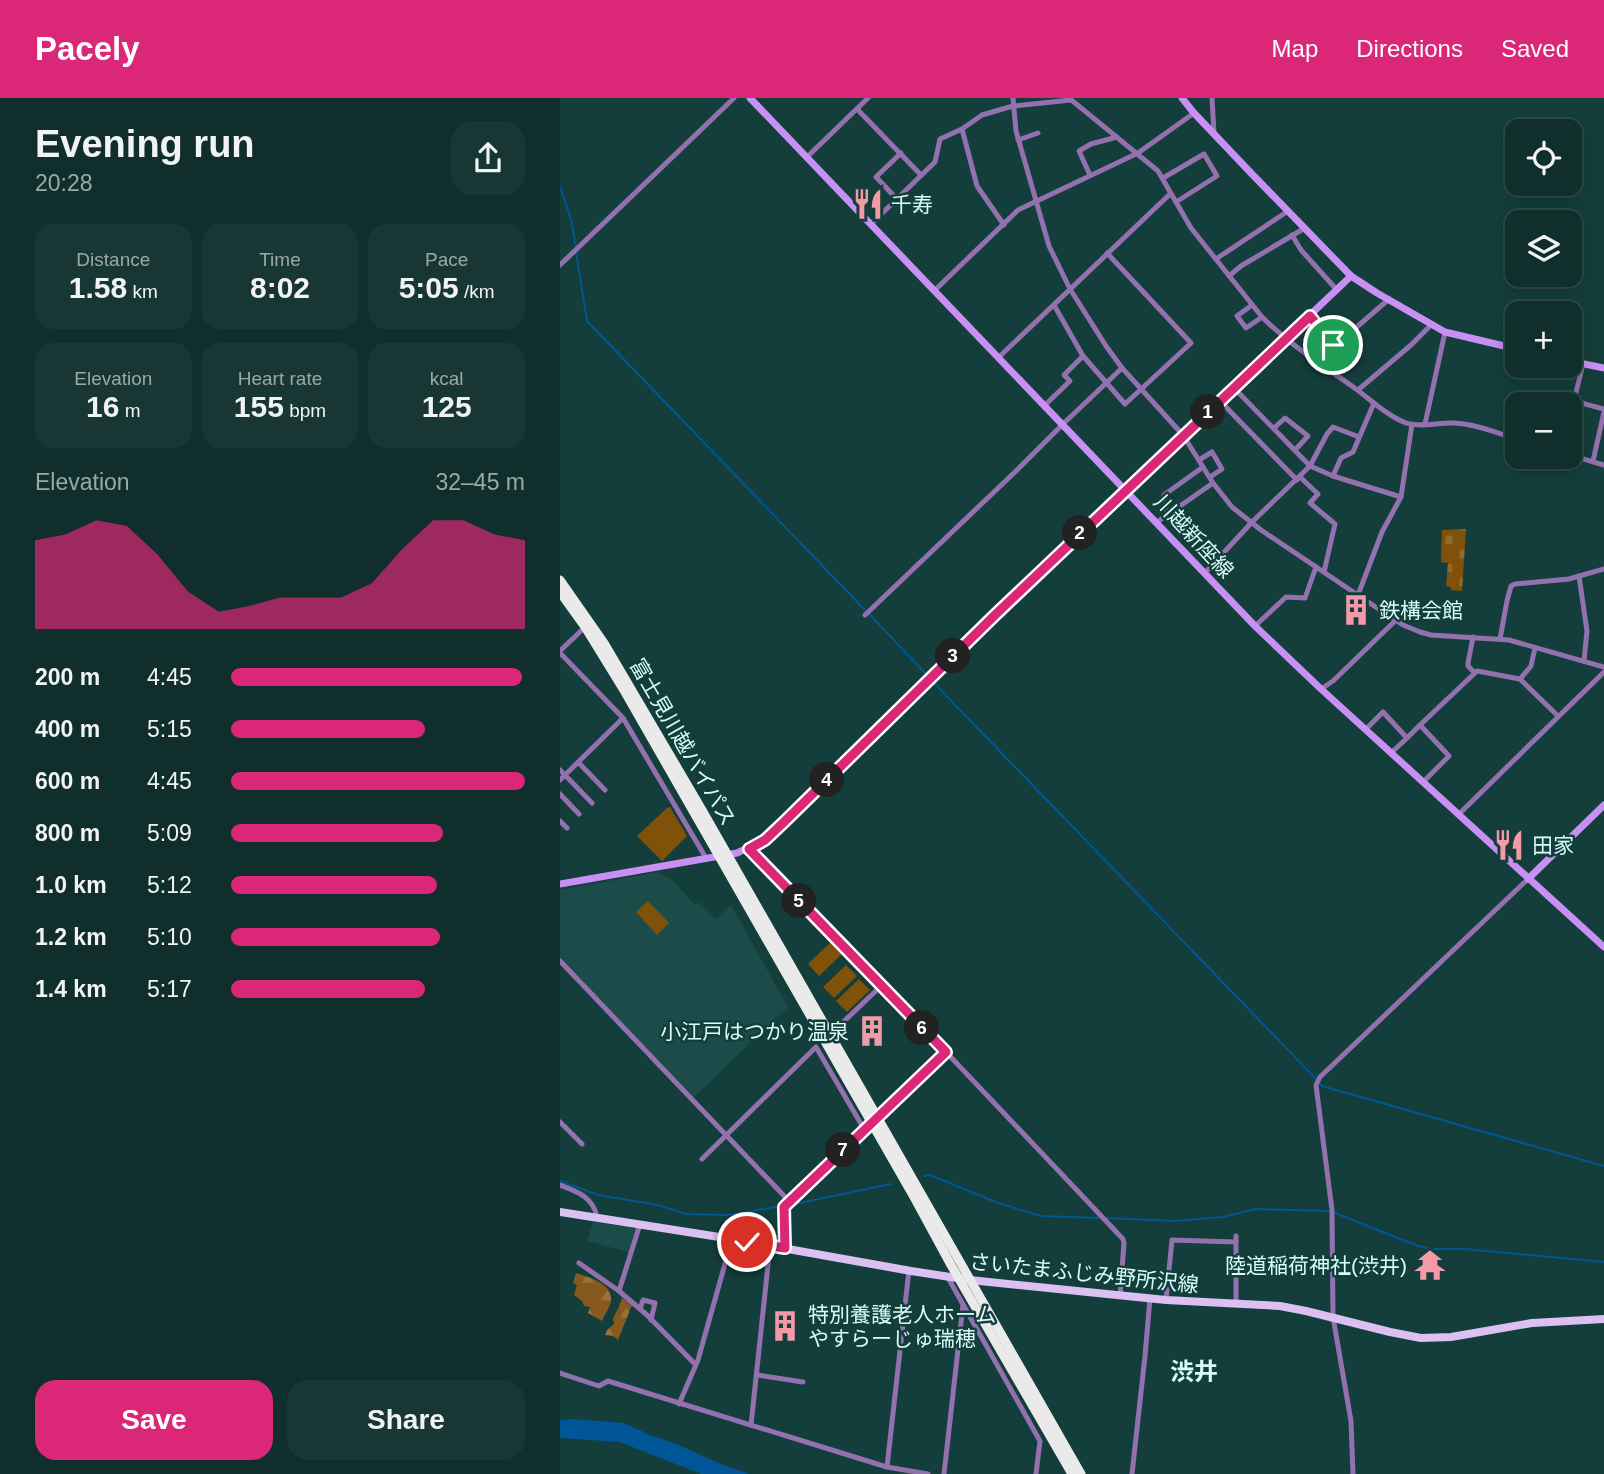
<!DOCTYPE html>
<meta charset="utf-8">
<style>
:root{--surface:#0f2e2c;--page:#183634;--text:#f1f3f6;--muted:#9ba8a9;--line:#2f4a48;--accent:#db2777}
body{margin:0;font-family:Arial,"Noto Sans JP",sans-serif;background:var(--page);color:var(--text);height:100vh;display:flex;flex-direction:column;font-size:26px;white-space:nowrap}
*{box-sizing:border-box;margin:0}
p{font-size:23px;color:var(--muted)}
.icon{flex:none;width:38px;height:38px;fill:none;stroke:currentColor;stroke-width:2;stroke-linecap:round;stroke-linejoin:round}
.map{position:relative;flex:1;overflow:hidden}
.details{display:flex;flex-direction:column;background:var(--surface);width:560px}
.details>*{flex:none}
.controls{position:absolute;left:945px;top:21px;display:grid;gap:14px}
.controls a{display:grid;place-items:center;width:77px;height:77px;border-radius:14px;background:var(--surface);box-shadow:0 4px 18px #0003,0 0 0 2px var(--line);font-size:35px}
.pin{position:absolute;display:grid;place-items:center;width:60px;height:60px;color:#fff;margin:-30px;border:4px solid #fff;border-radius:50%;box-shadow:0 2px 7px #0007}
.km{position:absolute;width:35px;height:35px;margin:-18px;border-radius:50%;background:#222;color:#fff;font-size:19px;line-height:35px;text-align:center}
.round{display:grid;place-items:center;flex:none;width:74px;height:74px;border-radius:21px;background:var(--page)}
.summary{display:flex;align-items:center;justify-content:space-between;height:119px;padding:0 35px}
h1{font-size:38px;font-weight:800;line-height:52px}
.stats{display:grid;grid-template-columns:repeat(3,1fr);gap:10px;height:119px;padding:7px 35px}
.stats div{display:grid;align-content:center;border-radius:18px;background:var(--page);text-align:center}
.stats b{font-size:30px;font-weight:800}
.stats small{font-size:19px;font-weight:400}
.stats p{font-size:19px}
.chart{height:196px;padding:14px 35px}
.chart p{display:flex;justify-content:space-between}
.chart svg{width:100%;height:126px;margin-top:7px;fill:var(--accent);opacity:.7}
.primary-button{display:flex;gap:14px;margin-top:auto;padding:14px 35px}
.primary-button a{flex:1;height:80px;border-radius:21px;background:var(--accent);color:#fff;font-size:28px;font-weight:800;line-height:80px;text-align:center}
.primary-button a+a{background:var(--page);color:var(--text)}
ul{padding:0 35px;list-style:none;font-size:23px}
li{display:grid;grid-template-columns:112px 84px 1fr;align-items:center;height:52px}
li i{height:18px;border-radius:9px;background:var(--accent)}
header{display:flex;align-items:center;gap:42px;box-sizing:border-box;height:98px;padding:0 35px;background:var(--accent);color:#fff}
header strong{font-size:33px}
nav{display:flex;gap:38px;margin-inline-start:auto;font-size:24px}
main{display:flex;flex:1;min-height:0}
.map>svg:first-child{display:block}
.built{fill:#1c4c49}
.forest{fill:url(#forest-firs)}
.cemetery{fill:url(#cemetery-stones)}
.park{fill:#805108}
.water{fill:#005696}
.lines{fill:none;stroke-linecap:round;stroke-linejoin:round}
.stream{stroke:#005696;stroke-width:2}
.street{stroke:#9371ae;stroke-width:5}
.secondary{stroke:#c890f2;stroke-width:7}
.primary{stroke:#dbc0f2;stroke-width:8}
.highway{stroke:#eaeaea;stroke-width:9}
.route-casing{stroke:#fff;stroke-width:14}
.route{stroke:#db2777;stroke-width:9}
.labels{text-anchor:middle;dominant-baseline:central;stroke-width:5;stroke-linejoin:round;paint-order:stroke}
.poi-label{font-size:21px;fill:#d7fcf9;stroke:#143e3b;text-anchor:start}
.street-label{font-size:21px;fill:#d7fcf9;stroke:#143e3b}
.quarter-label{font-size:24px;font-weight:bold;fill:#d7fcf9;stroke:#143e3b}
</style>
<header>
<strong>Pacely</strong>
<nav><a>Map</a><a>Directions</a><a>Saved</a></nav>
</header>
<main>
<section class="details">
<div class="summary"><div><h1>Evening run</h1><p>20:28</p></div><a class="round"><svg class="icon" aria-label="share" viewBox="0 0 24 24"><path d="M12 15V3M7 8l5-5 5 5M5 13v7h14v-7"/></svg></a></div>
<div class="stats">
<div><p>Distance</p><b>1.58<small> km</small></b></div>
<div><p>Time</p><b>8:02</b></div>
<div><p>Pace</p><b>5:05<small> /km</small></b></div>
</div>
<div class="stats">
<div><p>Elevation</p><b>16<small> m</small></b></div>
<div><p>Heart rate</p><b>155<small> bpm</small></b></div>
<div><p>kcal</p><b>125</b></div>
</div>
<div class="chart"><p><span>Elevation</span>32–45 m</p>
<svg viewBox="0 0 160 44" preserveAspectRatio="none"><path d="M0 44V13L10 11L20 6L30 8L40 18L50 31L60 38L70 36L80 33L90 33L100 33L110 28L120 16L130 6L140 6L150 11L160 13V44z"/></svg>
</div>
<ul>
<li><b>200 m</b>4:45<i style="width:99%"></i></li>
<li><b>400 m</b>5:15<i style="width:66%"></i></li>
<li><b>600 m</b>4:45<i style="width:100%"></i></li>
<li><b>800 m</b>5:09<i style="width:72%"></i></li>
<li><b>1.0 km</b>5:12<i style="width:70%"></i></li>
<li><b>1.2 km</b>5:10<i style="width:71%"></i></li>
<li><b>1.4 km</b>5:17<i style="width:66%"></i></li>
</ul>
<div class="primary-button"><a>Save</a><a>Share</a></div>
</section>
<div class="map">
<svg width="1044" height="1376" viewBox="0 0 1044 1376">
<defs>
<pattern id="forest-firs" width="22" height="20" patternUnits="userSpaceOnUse" patternTransform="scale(1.75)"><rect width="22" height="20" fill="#87591e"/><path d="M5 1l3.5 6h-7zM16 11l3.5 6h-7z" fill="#97723f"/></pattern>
<pattern id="cemetery-stones" width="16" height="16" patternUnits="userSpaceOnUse" patternTransform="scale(1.75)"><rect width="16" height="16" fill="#805108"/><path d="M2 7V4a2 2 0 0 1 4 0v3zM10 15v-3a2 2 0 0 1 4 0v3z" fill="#916b2d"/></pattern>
</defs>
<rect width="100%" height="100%" fill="#143e3b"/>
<g class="built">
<path d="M98,774l15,9 22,24 4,-3 17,17 15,-14 57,102 -95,91 -133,-139v-69z"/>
<path d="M33,1124l43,6 -7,24 -42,-11z"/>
</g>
<g class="forest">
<path d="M16,1175c11,4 36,10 35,26 0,8 -6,14 -9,22l-14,-8 2,-6 -6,-1 -2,-5 -8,-6 3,-10 -4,-2z"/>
<path d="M62,1200l10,7 -14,35 -5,-4 -8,-1 2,-5 7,-6 -1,-6 5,-9z"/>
</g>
<path class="cemetery" d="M906,431l-4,62 -11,-1v-3l-5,-1 2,-23 -7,-1 1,-32z"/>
<g class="park">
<path d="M110,709l17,29 -25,25 -25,-25 30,-28z"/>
<path d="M88,803l21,22 -12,12 -21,-23z"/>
<path d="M271,844l11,12 -23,22 -11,-12z"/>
<path d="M286,867l11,11 -23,22 -11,-11z"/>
<path d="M299,881l11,11 -23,22 -11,-11z"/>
</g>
<path class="water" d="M12,1321l52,4 26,12 27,9 39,18 33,12h-48l-81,-32 -60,-4v-18z"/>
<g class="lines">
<g class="stream">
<path d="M0,89l11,32 5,28"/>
<path d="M16,154l11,69 278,289"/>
<path d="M309,516l57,60"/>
<path d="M375,586l381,395"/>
<path d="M759,985l3,3 282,80"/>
<path d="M364,1078l6,-1 68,28 43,13 59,2"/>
<path d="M0,1083l38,14 60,10 28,9 42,1 53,-9"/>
<path d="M230,1107l101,-21"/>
<path d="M775,1115l83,33 14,3h33l139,13"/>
<path d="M546,1120l70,3 47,-4 32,-8 75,2"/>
</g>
<g class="street">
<path d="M453,0l3,33 33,115 21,43 36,57 16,22 61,67 30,48 19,24 29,23 125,84 17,11 17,7 11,3 78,5 95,27"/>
<path d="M509,0l89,73 33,57 71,89c28,28 62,49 94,72 16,12 32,27 50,34 15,5 33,-1 48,0 22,1 43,10 63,16"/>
<path d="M652,0l2,35"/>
<path d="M297,11l64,66"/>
<path d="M402,31l15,57 27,39"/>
<path d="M458,42l20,-7"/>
<path d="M247,59l61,-59"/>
<path d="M530,77l-11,-24 12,-7 26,-7"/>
<path d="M603,80l41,-24 13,22 -41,26"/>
<path d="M337,101l-21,-22 25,-24"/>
<path d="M311,126l64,-62 5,-23 22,-10 20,-14 31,-9 58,-6"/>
<path d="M732,137l9,15 36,40"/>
<path d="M656,161l72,-48"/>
<path d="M0,167l174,-167"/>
<path d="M669,178l12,-10 64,-38"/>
<path d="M375,192l83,-80 120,-57 56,-40"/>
<path d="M494,207l29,51 42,48 66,-61 -84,-90"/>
<path d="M692,207l-15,11 9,12 16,-11"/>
<path d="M749,218l26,30 54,-47"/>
<path d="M439,259l171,-163"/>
<path d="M798,292l53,-45 21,-21"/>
<path d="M660,303l77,79"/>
<path d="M1014,303l30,8"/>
<path d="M485,307l25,-24 -6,-6 19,-19"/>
<path d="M1010,319l13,-53"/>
<path d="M865,326l20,-92"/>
<path d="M714,330l11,-10 23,18 -13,14"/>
<path d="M799,339l-26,-10 -6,7 -17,32 23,10 68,21"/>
<path d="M1010,357l34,10"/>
<path d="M639,362l13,-8 10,17 -12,8"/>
<path d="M1033,363l11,-49"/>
<path d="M773,378l8,-18 12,-6 21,-49"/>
<path d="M740,379l18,17 -8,9 25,21 -11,48"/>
<path d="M607,415l-3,-18 39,-28"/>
<path d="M597,424l56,-39"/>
<path d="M645,475l47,-51 58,-56 -76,-78"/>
<path d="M1019,478l8,55 -3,30"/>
<path d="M798,497l24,-63 19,-35 11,-73"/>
<path d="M305,517l151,-144 47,-47 59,-56"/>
<path d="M695,528l31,-29 19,1 11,-31"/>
<path d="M913,539l-5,26v3l6,6"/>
<path d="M940,541l7,-38 4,-15 4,-2 54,-5 35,-10"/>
<path d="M0,553l25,-24"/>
<path d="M0,555l63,65 -63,62"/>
<path d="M960,581l11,-13 4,-18"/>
<path d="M761,591l12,-8 63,-61"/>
<path d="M63,620l83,140"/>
<path d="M860,627l57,-54 43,8 38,37"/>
<path d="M806,631l17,-17 24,26 13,-13 29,31 -26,26"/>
<path d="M831,655l16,-15"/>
<path d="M18,664l27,28"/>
<path d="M0,672l32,33"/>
<path d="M0,696l19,20"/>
<path d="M898,717l146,-143"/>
<path d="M0,723l7,7"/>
<path d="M189,751l197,203 177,187 1,4 -4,53"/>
<path d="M0,863l230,241"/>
<path d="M279,928l42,-40"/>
<path d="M0,1024l22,22"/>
<path d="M142,1061l114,-112 48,82"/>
<path d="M0,1087c18,7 33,12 37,32"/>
<path d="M80,1126l-21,67 28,24 48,49"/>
<path d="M676,1138v68"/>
<path d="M225,1150l-1,-41 162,-155"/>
<path d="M19,1165l40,28"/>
<path d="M387,1178l93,165 -4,33"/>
<path d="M606,1202l6,-60 64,2"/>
<path d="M80,1211l3,-9 12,3 -4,17"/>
<path d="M0,1275l39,13 9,-5 279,86 41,7"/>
<path d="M197,1277l46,7"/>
<path d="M119,1306l19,-44 34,-121"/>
<path d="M191,1327l19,-179"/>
<path d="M327,1369l22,-197"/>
<path d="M384,1376l19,-169"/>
<path d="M572,1376l13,-118 5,-58"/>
<path d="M793,1376l-2,-53 -18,-104 -1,-107 -16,-125 4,-8 208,-198"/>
</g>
<g class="secondary">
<path d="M190,0l505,528 66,63 283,258"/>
<path d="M622,0l12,15 57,60 100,103 26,17 68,39 72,17"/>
<path d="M1010,263l34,7"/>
<path d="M968,781l76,-74"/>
<path d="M0,786l177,-31 28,-13 230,-225 356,-339"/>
</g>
<path class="primary" d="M0,1114l172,27 179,32 59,9 196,20 114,6 26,5 84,21 31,6 30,-1 81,-14 72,-4"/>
<g class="highway">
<path d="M0,482l44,63 98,167 379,664"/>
<path d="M0,494l25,35 40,65 289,505 37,68 121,209"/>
</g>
</g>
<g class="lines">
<defs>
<path id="route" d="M187,1144l38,6 -1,-41 162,-155 -197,-203 16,-9 18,-17 212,-208 315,-299 23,29"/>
</defs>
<use href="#route" class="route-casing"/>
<use href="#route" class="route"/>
</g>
<defs>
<symbol id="restaurant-bare" viewBox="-9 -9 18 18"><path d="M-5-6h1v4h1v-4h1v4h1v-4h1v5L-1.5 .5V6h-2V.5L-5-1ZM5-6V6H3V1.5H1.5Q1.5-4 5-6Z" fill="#f39aa8" stroke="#143e3b" stroke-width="2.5" paint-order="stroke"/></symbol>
<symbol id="building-bare" viewBox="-9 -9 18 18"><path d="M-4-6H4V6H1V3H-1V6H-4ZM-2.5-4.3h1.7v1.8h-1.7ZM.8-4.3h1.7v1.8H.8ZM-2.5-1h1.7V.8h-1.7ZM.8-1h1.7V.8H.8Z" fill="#f39aa8" stroke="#143e3b" stroke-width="2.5" paint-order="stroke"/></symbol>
<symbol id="temple-bare" viewBox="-9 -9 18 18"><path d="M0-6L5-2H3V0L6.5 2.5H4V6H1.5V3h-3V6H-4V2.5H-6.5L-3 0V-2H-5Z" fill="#f39aa8" stroke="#143e3b" stroke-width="2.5" paint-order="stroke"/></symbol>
</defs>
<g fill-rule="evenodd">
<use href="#restaurant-bare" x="286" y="84" width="44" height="44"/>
<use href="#building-bare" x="774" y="490" width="44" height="44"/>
<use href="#restaurant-bare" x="927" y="725" width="44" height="44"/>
<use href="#building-bare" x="290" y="911" width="44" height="44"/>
<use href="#temple-bare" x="848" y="1145" width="44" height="44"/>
<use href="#building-bare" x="203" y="1206" width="44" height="44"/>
</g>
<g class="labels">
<g class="poi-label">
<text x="331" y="106">千寿</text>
<text x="819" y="512">鉄構会館</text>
<text x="972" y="747">田家</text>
<text x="289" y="933" text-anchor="end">小江戸はつかり温泉</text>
<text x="847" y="1167" text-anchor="end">陸道稲荷神社(渋井)</text>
<text x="248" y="1216">特別養護老人ホーム<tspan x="248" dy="24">やすらーじゅ瑞穂</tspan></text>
</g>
<g class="street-label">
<text transform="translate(634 438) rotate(47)">川越新座線</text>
<text transform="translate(123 644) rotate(60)">富士見川越バイパス</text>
<text transform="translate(524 1175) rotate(6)">さいたまふじみ野所沢線</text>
</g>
<g class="quarter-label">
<text x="634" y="1273">渋井</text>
</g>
</g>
</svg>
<div class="controls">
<a><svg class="icon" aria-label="locate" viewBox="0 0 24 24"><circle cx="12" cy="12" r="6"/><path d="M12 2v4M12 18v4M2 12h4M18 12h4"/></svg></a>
<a><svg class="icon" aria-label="layers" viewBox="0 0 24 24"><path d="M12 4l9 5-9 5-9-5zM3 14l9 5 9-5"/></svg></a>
<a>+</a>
<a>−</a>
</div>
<div class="pin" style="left:773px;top:247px;background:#1e9e55"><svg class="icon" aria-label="arrive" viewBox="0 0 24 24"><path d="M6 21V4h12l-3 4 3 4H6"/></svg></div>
<div class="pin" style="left:187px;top:1144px;background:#d93025"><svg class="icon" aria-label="check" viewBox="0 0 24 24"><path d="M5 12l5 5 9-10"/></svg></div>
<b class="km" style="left:648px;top:314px">1</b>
<b class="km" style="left:520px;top:435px">2</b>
<b class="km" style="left:393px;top:558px">3</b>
<b class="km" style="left:267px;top:682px">4</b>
<b class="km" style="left:239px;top:803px">5</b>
<b class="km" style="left:362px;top:930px">6</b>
<b class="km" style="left:283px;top:1052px">7</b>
</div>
</main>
